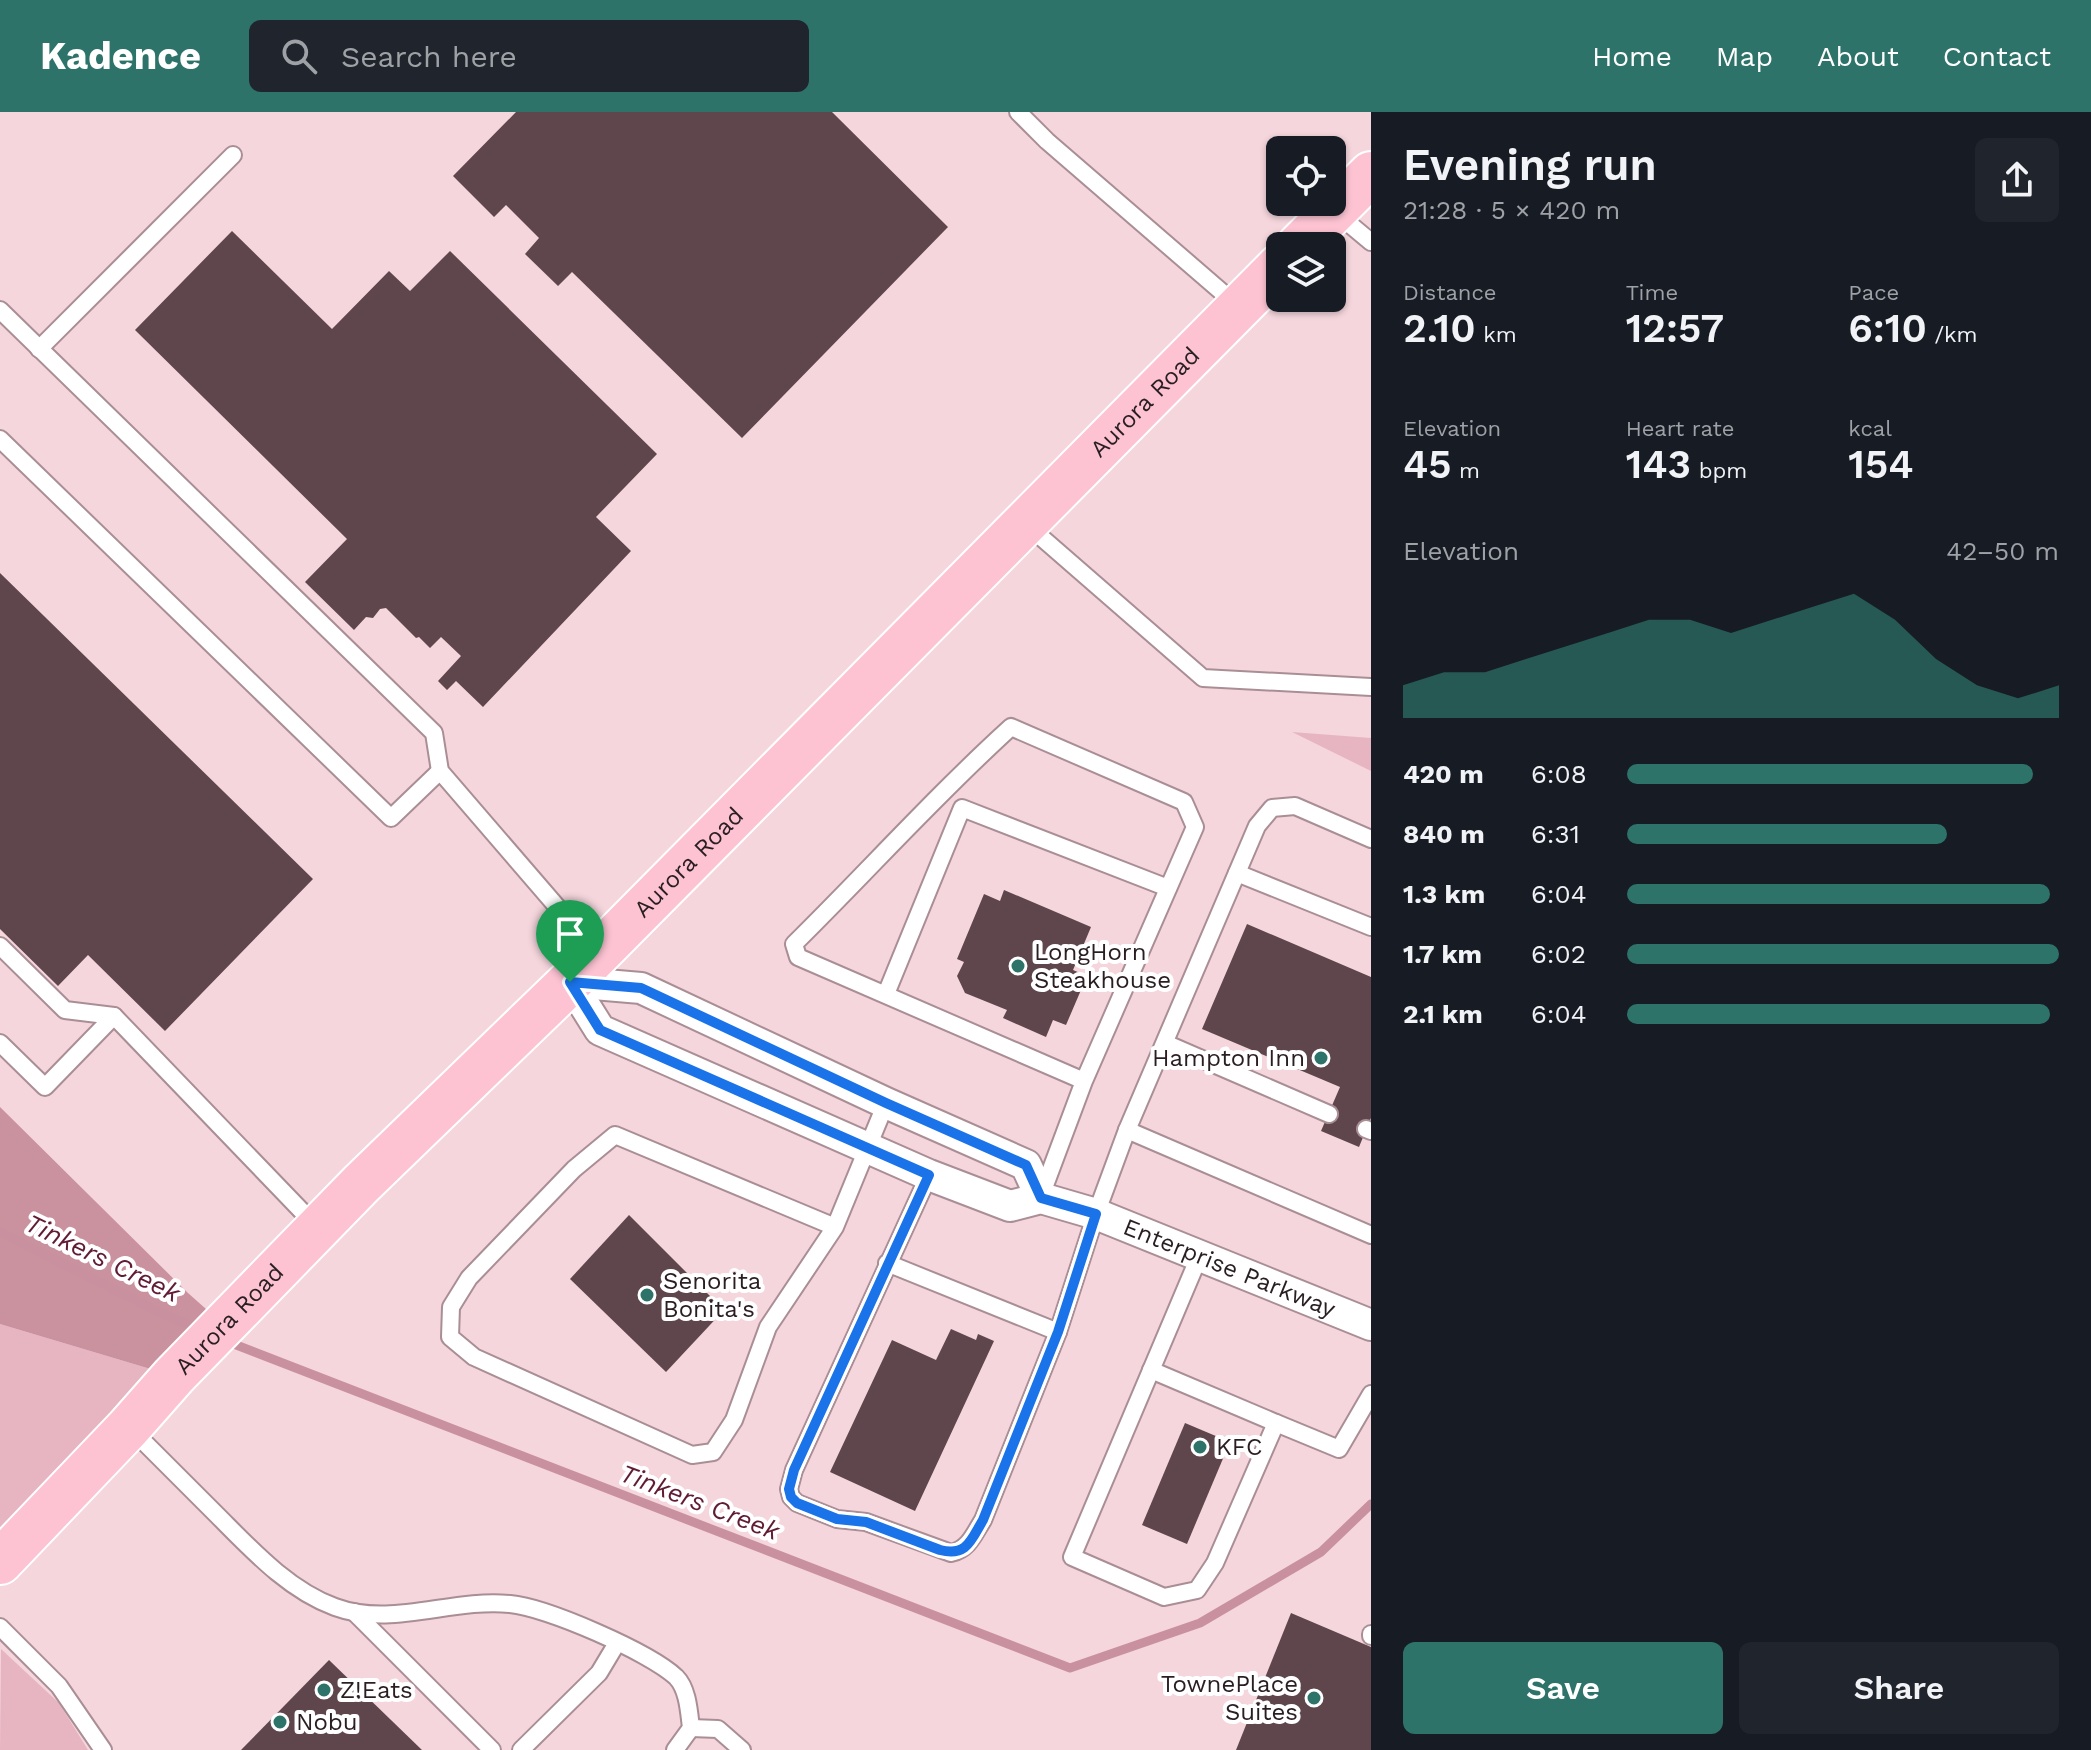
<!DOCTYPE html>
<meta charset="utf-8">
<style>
:root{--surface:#171b24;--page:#20242c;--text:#f1f3f6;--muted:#9ea1a6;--accent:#2d7369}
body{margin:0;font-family:"Work Sans",sans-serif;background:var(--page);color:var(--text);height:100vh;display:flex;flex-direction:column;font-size:30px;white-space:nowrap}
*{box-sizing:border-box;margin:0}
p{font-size:26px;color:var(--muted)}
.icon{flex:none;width:44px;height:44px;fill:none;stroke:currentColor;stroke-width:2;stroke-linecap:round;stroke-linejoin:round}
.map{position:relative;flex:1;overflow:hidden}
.drawer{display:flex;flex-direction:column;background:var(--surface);width:720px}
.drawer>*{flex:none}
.buttons{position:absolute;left:1266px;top:24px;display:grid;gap:16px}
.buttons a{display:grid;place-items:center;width:80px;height:80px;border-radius:12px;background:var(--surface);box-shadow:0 2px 6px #0004;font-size:40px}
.pin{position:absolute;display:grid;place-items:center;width:68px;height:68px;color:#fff;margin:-82px -34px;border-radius:50% 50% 50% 0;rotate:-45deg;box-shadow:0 0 8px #0007}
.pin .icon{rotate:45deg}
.round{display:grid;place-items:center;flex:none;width:84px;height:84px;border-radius:12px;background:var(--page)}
.summary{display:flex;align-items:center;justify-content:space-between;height:136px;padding:0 32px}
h1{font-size:44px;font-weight:600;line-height:60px}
.stats{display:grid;grid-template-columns:repeat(3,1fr);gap:12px;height:136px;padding:8px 32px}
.stats div{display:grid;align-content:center}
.stats b{font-size:40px;font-weight:600}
.stats small{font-size:22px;font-weight:400}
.stats p{font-size:22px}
.chart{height:224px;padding:16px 32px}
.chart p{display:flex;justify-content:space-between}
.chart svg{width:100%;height:144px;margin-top:8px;fill:var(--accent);opacity:.7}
.action{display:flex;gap:16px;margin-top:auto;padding:16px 32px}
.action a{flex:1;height:92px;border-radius:12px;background:var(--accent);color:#fff;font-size:32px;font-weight:600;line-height:92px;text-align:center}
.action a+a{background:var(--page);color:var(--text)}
ul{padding:0 32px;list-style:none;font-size:26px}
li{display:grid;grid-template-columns:128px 96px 1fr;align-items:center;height:60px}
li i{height:20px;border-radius:10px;background:var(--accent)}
header{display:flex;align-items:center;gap:48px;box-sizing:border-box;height:112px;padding:0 40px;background:var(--accent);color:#fff}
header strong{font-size:38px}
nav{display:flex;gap:44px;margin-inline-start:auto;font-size:28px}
.search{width:560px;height:72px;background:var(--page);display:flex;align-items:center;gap:20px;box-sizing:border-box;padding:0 28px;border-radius:12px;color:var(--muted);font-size:30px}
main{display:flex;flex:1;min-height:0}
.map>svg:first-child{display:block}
.green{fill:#e7b5c1}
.forest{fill:#ca919f}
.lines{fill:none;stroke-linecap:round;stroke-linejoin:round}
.stream{stroke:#c9919f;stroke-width:9}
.building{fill:#5e464c}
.service-casing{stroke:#aa8e95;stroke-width:20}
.minor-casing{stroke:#aa8e95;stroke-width:34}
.primary-casing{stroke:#fff;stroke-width:48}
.service{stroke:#fff;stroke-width:16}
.minor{stroke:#fff;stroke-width:30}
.primary{stroke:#fdc3d3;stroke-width:44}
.route-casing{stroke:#fff;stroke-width:16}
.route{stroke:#1a73e8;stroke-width:10}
.poi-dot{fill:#2d7369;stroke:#fff;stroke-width:3}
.labels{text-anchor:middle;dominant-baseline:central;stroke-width:8;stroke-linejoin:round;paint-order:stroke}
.street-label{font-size:24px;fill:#291e21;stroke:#fff}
.poi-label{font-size:24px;fill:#291e21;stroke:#fff;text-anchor:start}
.water-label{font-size:26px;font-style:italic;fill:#611c35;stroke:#fff}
</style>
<header>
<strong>Kadence</strong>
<div class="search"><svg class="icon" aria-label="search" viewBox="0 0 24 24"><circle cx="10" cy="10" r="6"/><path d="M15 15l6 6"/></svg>Search here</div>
<nav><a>Home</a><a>Map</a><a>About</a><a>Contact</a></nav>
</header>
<main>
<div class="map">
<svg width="1371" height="1638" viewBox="0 0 1371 1638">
<rect width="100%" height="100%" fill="#f5d6dd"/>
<g class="green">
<path d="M1292,620l79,6v33z"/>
<path d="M0,1212l174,52 -174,186z"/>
<path d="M1,1537l58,54 29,47h-88z"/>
</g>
<path class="forest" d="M0,995l188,186 36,32 -50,51 -174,-52z"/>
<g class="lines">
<g class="stream">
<path d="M0,1120l161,81 40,17"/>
<path d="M226,1229l844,327 130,-45 121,-71 50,-48"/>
</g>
</g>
<g class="building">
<path d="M516,0h316l116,115 -206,211 -170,-166 -14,14 -33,-32 14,-16 -33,-33 -12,12 -41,-41z"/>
<path d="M232,119l100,98 57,-58 21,20 40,-40 207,203 -61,63 35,34 -148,156 -27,-26 -9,9 -9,-9 23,-25 -20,-19 -11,11 -11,-11 -3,1 -30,-30 -6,1 -7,9 -7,-1 -12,13 -49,-48 42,-43 -212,-209z"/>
<path d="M0,461l313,306 -148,152 -77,-76 -30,31 -58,-57z"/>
<path d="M1004,778l87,37 -18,43 14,6 -21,49 -13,-5 -7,17 -43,-19 4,-8 -42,-17 -8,-17 7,-14 -7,-3 27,-65 16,7z"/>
<path d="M1247,812l124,53v141l-12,29 -38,-16 19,-44 -138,-58z"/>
<path d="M629,1103l95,95 -58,62 -96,-93z"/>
<path d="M951,1217l25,11 2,-6 16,7 -79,170 -85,-39 62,-132 44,20z"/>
<path d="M1185,1311l45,19 -43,102 -45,-19z"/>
<path d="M1291,1501l80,34v103h-135z"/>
<path d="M329,1548l93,90h-181z"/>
</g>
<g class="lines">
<defs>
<g id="service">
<path d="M1018,0l29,29 191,165"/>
<path d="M1335,100l36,30"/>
<path d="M0,198l434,423 6,38 156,181"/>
<path d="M39,237l194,-194"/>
<path d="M0,327l391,379 49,-47"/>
<path d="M1026,412l177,154 168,9"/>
<path d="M1237,761l134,54"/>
<path d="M0,834l65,64 49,6 204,212"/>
<path d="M886,882l76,-186 206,80"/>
<path d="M0,931l45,44 69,-71"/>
<path d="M1165,931l164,71"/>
<path d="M1366,1017l5,2"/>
<path d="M1127,1018l244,105"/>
<path d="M929,1063l-135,295 -5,19 2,8 6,6 40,16 29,3 85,31c18,-4 23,-19 32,-33l75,-188 38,-118 31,-84 130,-304 15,-18 23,-2 76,33"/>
<path d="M1041,1084l43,-115 111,-254 -11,-25 -173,-75c-76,69 -144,145 -217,217l4,13 286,124"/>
<path d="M835,1115l-220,-92 -41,34 -105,109 -18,29 -1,30 24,20 218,98 21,-3 21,-32 34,-93 67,-100 51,-124"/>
<path d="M1199,1145l-127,300 92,40 33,-7 18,-27 61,-140 63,26 32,-55"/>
<path d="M887,1151l171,69"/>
<path d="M1151,1258l125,53"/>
<path d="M130,1316c29,29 58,58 86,86 35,35 72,76 119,93 57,21 116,-9 175,-3 36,3 139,48 166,73 12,12 13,35 15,51l-16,22"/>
<path d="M354,1500l138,138"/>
<path d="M0,1515l59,59 44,64"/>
<path d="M1371,1522v2"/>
<path d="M691,1616l27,1 24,21"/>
<path d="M521,1638l78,-77 18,-30"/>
</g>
<g id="minor">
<path id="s1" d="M570,870l30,48 329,145 81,31 31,-8 55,16 275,111"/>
<path d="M570,870l71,6 245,115 140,62 15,33"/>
</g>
<g id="primary">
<path d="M1299,134l72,-72"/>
<path id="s2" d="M0,1450l129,-135 45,-51 187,-192 209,-202 710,-716"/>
</g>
</defs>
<use href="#service" class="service-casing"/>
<use href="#minor" class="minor-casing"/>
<use href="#primary" class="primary-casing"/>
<use href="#service" class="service"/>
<use href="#minor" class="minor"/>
<use href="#primary" class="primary"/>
</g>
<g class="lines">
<defs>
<path id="route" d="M570,870l71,6 245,115 140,62 15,33 55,16 -38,118 -75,188c-12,20 -16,37 -43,30l-74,-28 -29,-3 -40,-16 -6,-6 -2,-8 5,-19 135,-295 -329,-145z"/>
</defs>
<use href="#route" class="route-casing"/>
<use href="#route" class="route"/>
</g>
<g class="poi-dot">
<circle cx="1018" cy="854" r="8"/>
<circle cx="1321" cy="946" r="8"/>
<circle cx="647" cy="1183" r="8"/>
<circle cx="1200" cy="1335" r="8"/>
<circle cx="324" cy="1578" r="8"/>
<circle cx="1314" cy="1586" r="8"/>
<circle cx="280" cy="1610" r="8"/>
</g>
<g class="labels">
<g class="street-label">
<text stroke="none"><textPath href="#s2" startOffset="1630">Aurora Road</textPath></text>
<text stroke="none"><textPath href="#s2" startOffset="982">Aurora Road</textPath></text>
<text stroke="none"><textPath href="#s1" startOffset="736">Enterprise Parkway</textPath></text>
<text stroke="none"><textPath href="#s2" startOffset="334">Aurora Road</textPath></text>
</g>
<g class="poi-label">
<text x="1034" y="840">LongHorn<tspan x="1034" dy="28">Steakhouse</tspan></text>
<text x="1305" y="946" text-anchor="end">Hampton Inn</text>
<text x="663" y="1169">Senorita<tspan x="663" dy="28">Bonita's</tspan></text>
<text x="1216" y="1335">KFC</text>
<text x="1298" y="1572" text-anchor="end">TownePlace<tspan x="1298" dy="28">Suites</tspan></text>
<text x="340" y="1578">Z!Eats</text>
<text x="296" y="1610">Nobu</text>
</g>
<g class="water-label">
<text transform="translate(103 1146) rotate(26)">Tinkers Creek</text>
<text transform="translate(700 1390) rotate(21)">Tinkers Creek</text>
</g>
</g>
</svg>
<div class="buttons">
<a><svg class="icon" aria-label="locate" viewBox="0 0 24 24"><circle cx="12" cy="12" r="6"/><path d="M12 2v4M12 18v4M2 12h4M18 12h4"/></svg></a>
<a><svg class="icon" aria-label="layers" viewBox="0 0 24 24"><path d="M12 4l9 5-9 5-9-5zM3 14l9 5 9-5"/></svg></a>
</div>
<div class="pin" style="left:570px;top:870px;background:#1e9e55"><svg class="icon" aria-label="arrive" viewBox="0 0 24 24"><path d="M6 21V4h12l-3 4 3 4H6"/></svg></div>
</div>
<section class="drawer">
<div class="summary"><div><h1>Evening run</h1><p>21:28 · 5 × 420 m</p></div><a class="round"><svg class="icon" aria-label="share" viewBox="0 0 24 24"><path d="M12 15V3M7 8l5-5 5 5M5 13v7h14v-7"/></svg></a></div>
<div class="stats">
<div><p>Distance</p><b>2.10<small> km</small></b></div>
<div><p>Time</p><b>12:57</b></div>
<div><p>Pace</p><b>6:10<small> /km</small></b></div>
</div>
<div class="stats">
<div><p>Elevation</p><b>45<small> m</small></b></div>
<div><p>Heart rate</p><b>143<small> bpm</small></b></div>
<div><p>kcal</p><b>154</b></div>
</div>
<div class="chart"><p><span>Elevation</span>42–50 m</p>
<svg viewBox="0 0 160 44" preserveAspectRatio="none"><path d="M0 44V34L10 30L20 30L30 26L40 22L50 18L60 14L70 14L80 18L90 14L100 10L110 6L120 14L130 26L140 34L150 38L160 34V44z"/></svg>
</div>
<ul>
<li><b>420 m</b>6:08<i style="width:94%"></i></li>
<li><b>840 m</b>6:31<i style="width:74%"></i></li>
<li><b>1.3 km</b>6:04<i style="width:98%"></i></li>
<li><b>1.7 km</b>6:02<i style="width:100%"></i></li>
<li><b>2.1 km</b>6:04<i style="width:98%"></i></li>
</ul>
<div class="action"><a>Save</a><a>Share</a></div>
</section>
</main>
